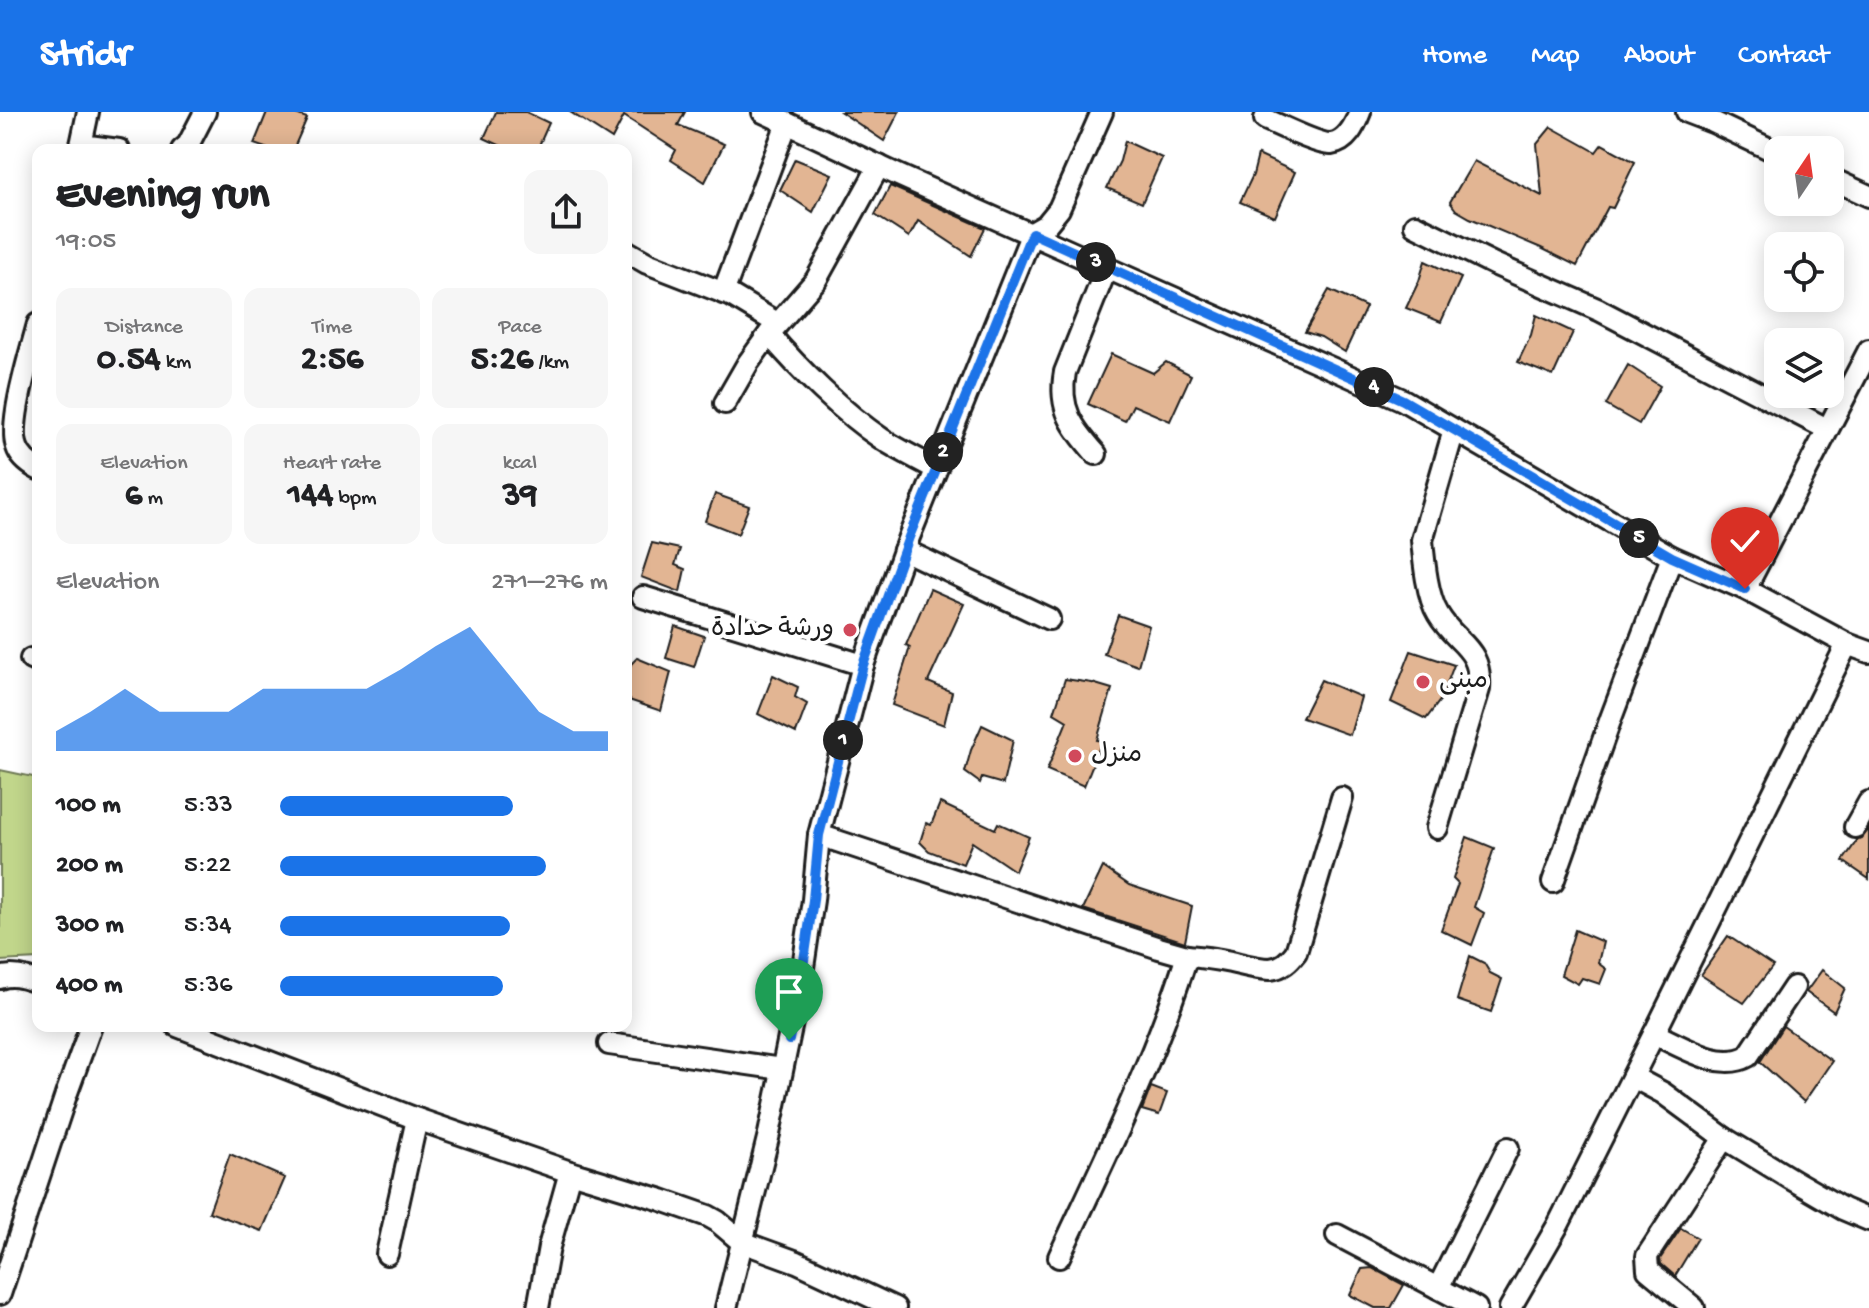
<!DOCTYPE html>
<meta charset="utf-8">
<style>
:root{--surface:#fff;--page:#f6f6f6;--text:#202124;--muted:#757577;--accent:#1a73e8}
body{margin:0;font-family:"Gochi Hand","Playpen Sans Arabic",sans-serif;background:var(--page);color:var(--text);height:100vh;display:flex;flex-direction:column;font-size:30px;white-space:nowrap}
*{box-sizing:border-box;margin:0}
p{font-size:26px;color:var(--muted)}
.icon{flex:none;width:44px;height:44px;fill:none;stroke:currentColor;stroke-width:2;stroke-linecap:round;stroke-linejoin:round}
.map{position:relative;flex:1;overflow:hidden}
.side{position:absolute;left:32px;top:32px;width:600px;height:888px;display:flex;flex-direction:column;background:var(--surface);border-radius:16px;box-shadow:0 4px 20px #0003}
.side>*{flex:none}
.needle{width:52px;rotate:13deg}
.controls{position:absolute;left:1764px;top:24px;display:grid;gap:16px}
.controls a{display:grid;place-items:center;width:80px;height:80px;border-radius:16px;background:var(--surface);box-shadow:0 4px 20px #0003;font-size:40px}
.pin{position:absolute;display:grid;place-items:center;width:68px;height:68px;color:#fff;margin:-82px -34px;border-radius:50% 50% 50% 0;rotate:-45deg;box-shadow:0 0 8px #0007}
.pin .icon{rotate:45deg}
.km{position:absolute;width:40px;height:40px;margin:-20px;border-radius:50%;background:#222;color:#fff;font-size:22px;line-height:40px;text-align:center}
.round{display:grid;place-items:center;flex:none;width:84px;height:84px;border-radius:16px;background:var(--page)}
.summary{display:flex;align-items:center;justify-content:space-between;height:136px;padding:0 24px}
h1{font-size:44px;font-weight:800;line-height:60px}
.figures{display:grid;grid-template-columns:repeat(3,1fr);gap:12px;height:136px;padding:8px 24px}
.figures div{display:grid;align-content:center;border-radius:16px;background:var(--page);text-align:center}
.figures b{font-size:34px;font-weight:800}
.figures small{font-size:22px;font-weight:400}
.figures p{font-size:22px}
.chart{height:224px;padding:16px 24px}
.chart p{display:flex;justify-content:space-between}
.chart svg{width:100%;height:144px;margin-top:8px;fill:var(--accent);opacity:.7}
ul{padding:0 24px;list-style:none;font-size:26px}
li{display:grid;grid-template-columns:128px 96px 1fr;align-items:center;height:60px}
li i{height:20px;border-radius:10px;background:var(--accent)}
header{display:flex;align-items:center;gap:48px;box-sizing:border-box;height:112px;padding:0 40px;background:var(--accent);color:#fff}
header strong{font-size:38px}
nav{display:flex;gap:44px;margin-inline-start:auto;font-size:28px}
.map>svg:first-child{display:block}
.green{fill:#c1d68b;stroke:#6e7954;stroke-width:2}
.building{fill:#e2b593;stroke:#1c1c1c;stroke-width:2}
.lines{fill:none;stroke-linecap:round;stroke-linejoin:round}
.minor-casing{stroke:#1c1c1c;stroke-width:26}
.minor{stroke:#fff;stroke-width:20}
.route-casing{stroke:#fff;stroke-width:16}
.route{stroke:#1a73e8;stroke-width:10}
.poi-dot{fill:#d1495b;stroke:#fff;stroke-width:3}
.labels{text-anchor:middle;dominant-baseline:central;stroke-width:8;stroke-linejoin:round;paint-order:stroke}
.poi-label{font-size:26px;fill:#1c1c1c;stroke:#fff;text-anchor:start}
</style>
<header>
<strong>Stridr</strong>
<nav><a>Home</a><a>Map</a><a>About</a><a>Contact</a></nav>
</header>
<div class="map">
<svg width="1869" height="1196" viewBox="0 0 1869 1196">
<rect width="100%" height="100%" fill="#fff"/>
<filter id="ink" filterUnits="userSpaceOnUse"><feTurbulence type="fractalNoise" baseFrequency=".0125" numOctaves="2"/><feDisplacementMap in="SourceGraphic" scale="16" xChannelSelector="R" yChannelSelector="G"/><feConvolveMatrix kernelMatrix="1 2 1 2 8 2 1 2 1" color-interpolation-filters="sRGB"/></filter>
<g filter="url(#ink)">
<path class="green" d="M0,658l38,8v181l-38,2z"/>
<g class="building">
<path d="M267,0h23l17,6 -14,32h-22l-17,-6z"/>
<path d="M496,0h30l23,11 -12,27h-27l-26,-12z"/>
<path d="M570,0h115l-7,13 46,19 -19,38 -34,-22 5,-10 -52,-34 -12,23z"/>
<path d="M841,0h58l-15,29z"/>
<path d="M1551,15l45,25 6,-8 33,18 -22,46 -5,-1 -31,59 -36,-18 -71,-30 -14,-8 -6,-8 24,-41 68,35 -5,-52z"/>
<path d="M1125,29l37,17 -20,45 -35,-15 13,-27z"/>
<path d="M1258,43l37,17 -20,45 -35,-15 13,-27z"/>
<path d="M795,47l37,15 -19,38 -33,-22z"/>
<path d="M890,74l95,42 -14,28 -53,-35 -9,16 -34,-22z"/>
<path d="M1425,149l36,17 -20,44 -35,-14 13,-27z"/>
<path d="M1329,178l37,17 -21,45 -24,-15 -16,-5z"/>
<path d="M1536,203l37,17 -20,44 -35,-14 13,-27z"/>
<path d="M1111,242l42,19 13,-11 25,13 -21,46 -37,-16 -8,16 -37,-17z"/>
<path d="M1628,253l32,21 -21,38 -33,-19z"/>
<path d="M715,382l34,12 -11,28 -33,-13z"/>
<path d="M652,431l28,6 -5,16 10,4 -5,23 -39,-15z"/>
<path d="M930,477l34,15 -36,78 24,10 -8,33 -52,-20 18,-58 -4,-2z"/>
<path d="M1118,503l31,11 -11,40 -34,-12z"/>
<path d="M675,514l29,10 -10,31 -28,-9z"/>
<path d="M1411,539l43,14 -13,34 -15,20 -35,-17z"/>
<path d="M637,546l34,14 -10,39 -35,-12 2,-27 3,-8z"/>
<path d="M773,563l25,12 -3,10 12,7 -11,29 -38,-19z"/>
<path d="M1065,567l27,4 20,6 -15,51 5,1 -18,45 -37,-16 20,-49 -13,-8z"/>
<path d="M1321,568l40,17 -11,38 -48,-17z"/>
<path d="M982,613l31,15 -10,44 -21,-6 -2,5 -15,-11 6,-22z"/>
<path d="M940,691l55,26 3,-6 31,14 -14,34 -43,-29 -9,22 -34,-13 -9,-9 6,-19 5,2z"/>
<path d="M1869,717v50l-26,-18 15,-22 4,-1z"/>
<path d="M1467,725l27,11 -20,59 10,6 -12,32 -31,-15 17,-46 -5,-5z"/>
<path d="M1103,755l26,18 63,21 -7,36 -102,-33z"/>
<path d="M1575,818l28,12 -5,21 8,6 -6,15 -18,-6 -4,6 -17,-9z"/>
<path d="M1728,824l45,30 -29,37 -43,-28z"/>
<path d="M1470,844l14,7 6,10 12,6 -11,33 -34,-12z"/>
<path d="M1822,858l23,18 -11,24 -28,-20z"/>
<path d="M1783,914l49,35 -28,41 -44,-40z"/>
<path d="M1151,975l16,6 -8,22 -17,-5z"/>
<path d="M230,1042l55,24 -23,53 -53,-19z"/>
<path d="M1681,1116l17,10 -23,38 -14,-12 -1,-5z"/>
<path d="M1372,1156l32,17 -13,23h-16l-25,-13 12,-26z"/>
</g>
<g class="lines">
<defs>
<g id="minor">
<path d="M763,0l135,63 505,225 269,157 73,32 102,55 22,8"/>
<path d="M1687,0l26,10 65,31"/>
<path d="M1265,7c14,6 54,26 66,25 16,-2 24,-19 29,-32"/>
<path d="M81,33l38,5"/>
<path d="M80,38l8,-38"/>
<path d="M182,38l6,-5 17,-33"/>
<path d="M1830,66l39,18"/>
<path d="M1415,113l79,39 105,46 228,119"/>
<path d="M626,139l21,12 85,33 45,27"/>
<path d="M723,181l64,-170"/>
<path d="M38,212c-7,27 -30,99 -21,123 3,10 12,17 21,22"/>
<path d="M769,222c30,35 74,79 113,105 17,11 36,20 54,30"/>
<path d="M725,291l23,-40 21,-29 47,-54 63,-114"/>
<path d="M1096,342c-23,-26 -38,-45 -31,-82l42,-105"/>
<path d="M904,438l145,69"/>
<path d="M1745,477l124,-239"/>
<path d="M643,485l220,68"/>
<path d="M31,547l7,3"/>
<path d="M1855,715l14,-25"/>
<path d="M1437,716l42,-139c3,-43 -23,-44 -41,-75 -11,-18 -14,-53 -16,-74l32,-110"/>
<path d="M819,723l340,113 28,8c-33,104 -82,203 -128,301"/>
<path d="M1553,770l58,-164 61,-161"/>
<path d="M1187,844c15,1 29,3 44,6 13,3 26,7 39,7 12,-1 19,-8 26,-17l46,-154"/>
<path d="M0,866c13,-5 25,0 38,4"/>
<path d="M177,914l240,93 153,53 92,28 46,16 9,5 25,21 55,20 98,46"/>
<path d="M1654,922c28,12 66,38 94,22l46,-69"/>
<path d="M609,932l173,25"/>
<path d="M1633,965l30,16 61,45 69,42 50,29 26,11"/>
<path d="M1337,1123l139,73"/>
<path d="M387,1142l30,-135"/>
<path d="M1438,1176l70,-140"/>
<path d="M0,1182l66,-199 25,-69"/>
<path d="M538,1196l11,-61 21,-75"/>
<path d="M726,1196l43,-174 33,-160 11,-74 6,-65 44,-170 46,-128 123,-304 14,-8 13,-16 43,-97"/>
<path d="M1510,1196l48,-83 96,-191 193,-390"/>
<path d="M1694,1196l-46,-38 -1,-14 77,-118"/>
</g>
</defs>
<use href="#minor" class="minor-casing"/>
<use href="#minor" class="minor"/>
</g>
</g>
<g class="lines" filter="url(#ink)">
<defs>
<path id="route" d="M789,928l13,-66 11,-74 6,-65 44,-170 46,-128 123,-304 371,167 269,157 73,32"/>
</defs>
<use href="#route" class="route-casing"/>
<use href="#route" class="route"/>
</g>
<g class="poi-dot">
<circle cx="850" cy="518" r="8"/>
<circle cx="1423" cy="570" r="8"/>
<circle cx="1075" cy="644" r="8"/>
</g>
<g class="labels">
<g class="poi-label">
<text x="834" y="518" text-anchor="end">ورشة حدادة</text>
<text x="1439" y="570">مبنى</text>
<text x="1091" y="644">منزل</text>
</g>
</g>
</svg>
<div class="controls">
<a><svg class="needle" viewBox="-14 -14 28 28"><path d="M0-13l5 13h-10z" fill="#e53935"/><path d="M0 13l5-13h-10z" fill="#757577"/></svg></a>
<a><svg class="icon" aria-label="locate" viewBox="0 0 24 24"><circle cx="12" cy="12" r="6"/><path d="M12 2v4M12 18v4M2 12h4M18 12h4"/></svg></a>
<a><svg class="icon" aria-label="layers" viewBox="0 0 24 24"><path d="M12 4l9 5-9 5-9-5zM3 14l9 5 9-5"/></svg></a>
</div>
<div class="pin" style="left:789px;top:928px;background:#1e9e55"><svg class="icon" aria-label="arrive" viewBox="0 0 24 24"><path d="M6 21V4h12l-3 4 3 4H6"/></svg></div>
<div class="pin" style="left:1745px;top:477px;background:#d93025"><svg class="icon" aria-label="check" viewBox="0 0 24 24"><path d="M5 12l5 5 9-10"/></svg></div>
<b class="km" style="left:843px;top:628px">1</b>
<b class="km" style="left:943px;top:340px">2</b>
<b class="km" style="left:1096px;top:150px">3</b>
<b class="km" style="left:1374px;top:275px">4</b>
<b class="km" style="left:1639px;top:426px">5</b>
<section class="side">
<div class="summary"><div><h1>Evening run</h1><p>19:05</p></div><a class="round"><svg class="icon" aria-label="share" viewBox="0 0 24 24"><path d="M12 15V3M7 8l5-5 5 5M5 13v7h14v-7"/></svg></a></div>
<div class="figures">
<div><p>Distance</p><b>0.54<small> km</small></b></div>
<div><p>Time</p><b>2:56</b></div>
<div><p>Pace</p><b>5:26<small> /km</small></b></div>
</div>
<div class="figures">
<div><p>Elevation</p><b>6<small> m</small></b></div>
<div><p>Heart rate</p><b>144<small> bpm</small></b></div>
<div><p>kcal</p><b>39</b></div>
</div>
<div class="chart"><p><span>Elevation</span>271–276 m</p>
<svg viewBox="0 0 160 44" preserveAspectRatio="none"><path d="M0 44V38L10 32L20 25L30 32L40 32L50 32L60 25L70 25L80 25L90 25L100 19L110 12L120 6L130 19L140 32L150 38L160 38V44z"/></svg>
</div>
<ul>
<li><b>100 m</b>5:33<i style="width:71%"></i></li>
<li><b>200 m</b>5:22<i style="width:81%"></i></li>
<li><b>300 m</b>5:34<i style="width:70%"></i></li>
<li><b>400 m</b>5:36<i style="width:68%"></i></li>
</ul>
</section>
</div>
